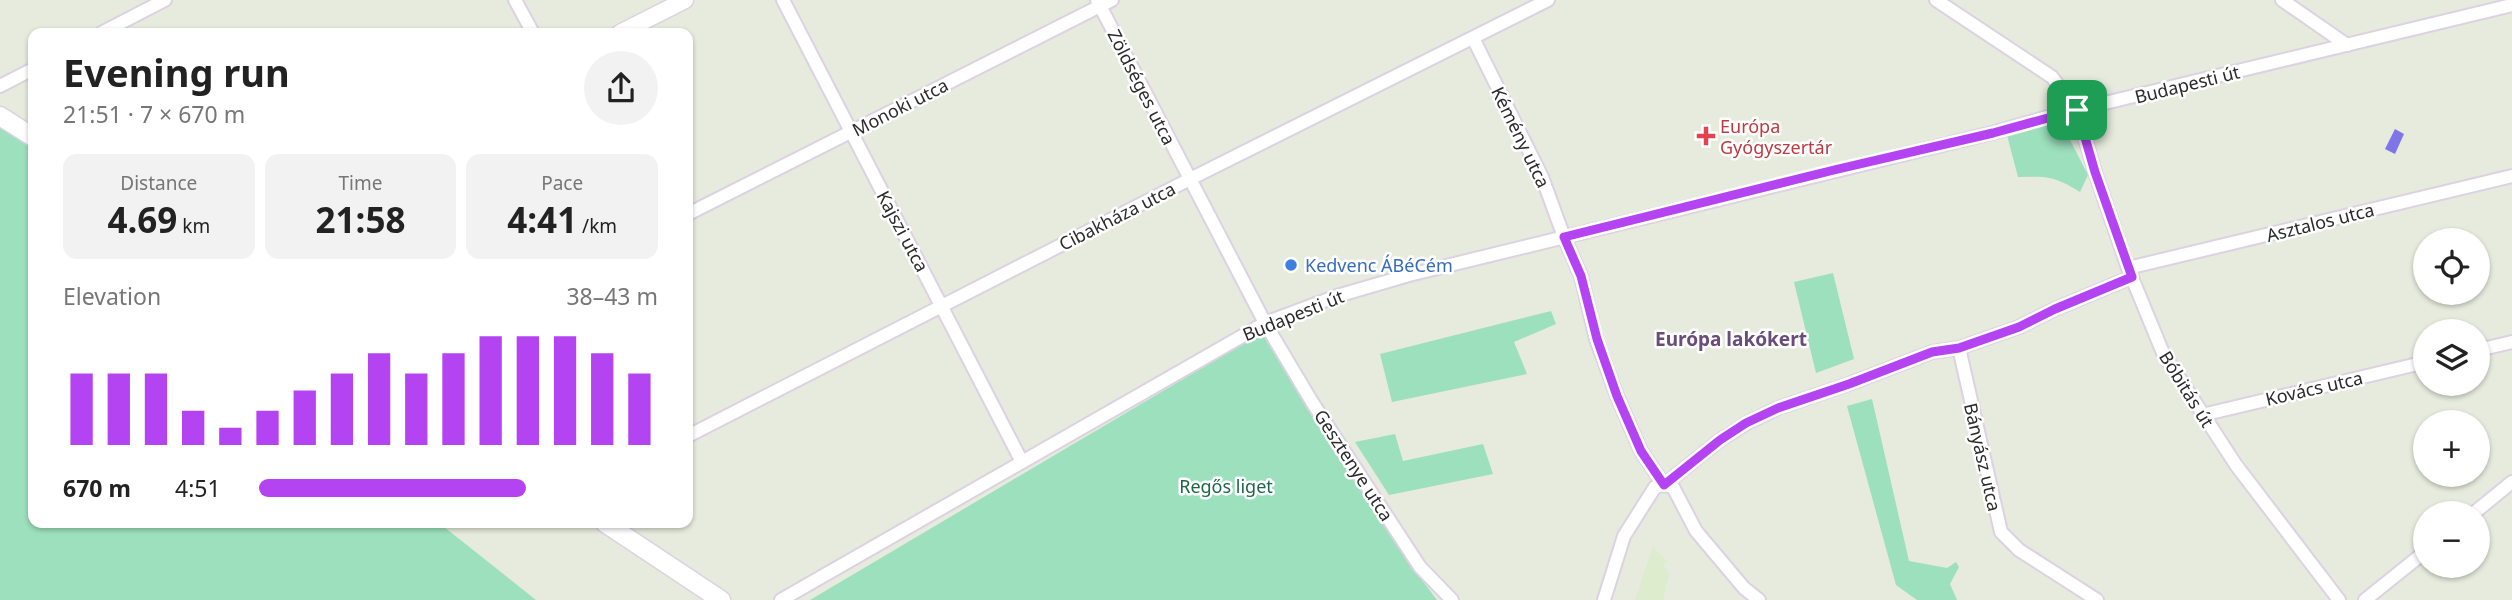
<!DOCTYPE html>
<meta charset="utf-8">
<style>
:root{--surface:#fff;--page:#f2f2f2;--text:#222;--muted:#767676;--accent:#b444f1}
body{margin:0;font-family:"Noto Sans",sans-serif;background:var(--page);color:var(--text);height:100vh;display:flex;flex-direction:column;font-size:26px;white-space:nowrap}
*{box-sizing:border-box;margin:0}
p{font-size:23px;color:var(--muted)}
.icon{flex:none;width:38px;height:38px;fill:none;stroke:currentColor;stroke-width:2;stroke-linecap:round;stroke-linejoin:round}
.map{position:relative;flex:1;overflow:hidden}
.drawer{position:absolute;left:28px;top:28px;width:665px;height:500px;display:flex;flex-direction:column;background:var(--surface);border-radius:14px;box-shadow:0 2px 5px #0004}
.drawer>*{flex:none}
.buttons{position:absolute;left:2413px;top:228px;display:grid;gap:14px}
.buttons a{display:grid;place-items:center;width:77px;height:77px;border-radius:50%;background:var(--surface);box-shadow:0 2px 5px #0004;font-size:35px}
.pin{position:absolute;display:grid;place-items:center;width:60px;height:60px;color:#fff;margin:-30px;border-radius:14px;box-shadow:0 4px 10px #0006}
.round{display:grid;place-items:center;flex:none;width:74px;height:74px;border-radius:37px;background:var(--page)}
.summary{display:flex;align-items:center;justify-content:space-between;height:119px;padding:0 35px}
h1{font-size:38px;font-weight:700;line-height:52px}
.metrics{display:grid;grid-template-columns:repeat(3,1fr);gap:10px;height:119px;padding:7px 35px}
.metrics div{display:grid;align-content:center;border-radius:14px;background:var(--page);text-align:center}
.metrics b{font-size:35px;font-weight:700}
.metrics small{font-size:19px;font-weight:400}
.metrics p{font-size:19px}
.chart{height:196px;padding:14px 35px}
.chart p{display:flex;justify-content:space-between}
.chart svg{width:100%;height:126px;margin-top:7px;stroke:var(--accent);stroke-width:6}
ul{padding:0 35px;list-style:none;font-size:23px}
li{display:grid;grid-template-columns:112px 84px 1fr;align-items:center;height:52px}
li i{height:18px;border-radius:9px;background:var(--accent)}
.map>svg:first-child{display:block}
.education{fill:#dceccd}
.green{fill:#9ce0bd}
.water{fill:#8074e9}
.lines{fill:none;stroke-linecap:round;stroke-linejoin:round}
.minor-casing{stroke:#dcd2e2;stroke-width:16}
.tertiary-casing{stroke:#dcd2e2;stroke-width:19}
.secondary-casing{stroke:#dcd2e2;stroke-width:21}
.minor{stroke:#fff;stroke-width:12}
.tertiary{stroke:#fff;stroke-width:16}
.secondary{stroke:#fff;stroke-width:18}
.route-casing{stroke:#fff;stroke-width:14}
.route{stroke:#b444f1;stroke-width:9}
.health-dot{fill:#e0444e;stroke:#fff;stroke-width:2.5}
.shop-dot{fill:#3f7fe0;stroke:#fff;stroke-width:2.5}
.labels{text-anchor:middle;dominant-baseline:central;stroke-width:5;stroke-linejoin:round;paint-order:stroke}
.street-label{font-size:18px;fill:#2a2a2a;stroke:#fff}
.health-label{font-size:18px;fill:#be3a42;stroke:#fff;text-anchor:start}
.shop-label{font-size:18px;fill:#366cbe;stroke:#fff;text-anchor:start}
.park-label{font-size:18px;fill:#1d644a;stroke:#fff}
.neighbourhood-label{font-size:19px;font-weight:bold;fill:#694c79;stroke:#fff}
</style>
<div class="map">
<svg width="2512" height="600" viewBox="0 0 2512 600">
<rect width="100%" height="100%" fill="#e6ebdd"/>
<path class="education" d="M1653,547l14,14 -4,4 6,9 -6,26h-28z"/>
<g class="green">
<path d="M2056,123l13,15 19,37 -8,17c-25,-16 -33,-16 -62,-15l-11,-42z"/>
<path d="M0,124l33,21v378h406l97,77h-536z"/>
<path d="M1833,273l21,86 -38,14 -22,-91z"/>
<path d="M1551,311l5,13 -42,18 13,32 -135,28 -12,-48z"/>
<path d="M1266,330c54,92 106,186 171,270h-627z"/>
<path d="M1872,399l37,162 38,7 9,-6 3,5 -9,17 7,16h-40l-21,-15 -49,-179z"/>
<path d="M1395,434l8,27 80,-17 10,30 -104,21 -34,-53z"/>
</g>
<path class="water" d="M2395,129l9,5 -9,20 -10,-5z"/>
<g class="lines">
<defs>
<g id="minor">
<path d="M515,0l18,33"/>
<path d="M783,0l239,462"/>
<path d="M1097,0l168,323 47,79 108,165 32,33"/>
<path d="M1936,0l116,77 25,33 18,62 33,96 35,85 73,112 103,135"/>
<path d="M2282,0l65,45"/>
<path d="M101,33l64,-33"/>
<path d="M1473,38l69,139 22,60 17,39 15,63 21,57 24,55 23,34 9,2 23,44 48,57 15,12"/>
<path d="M0,86l33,-17"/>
<path d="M688,214l424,-214"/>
<path d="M2128,268l384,-92"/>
<path d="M1959,348l42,184 18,18 78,50"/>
<path d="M2478,350l34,-8"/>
<path d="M2202,415l224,-53"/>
<path d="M688,436l502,-257 358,-179"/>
<path d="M2474,513l38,-31"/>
<path d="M781,600l484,-277 72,-27 72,-21 583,-142 59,-17 461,-111"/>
<path d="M1604,600l20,-64 31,-49 9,-2 56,-45 27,-17 31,-15 71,-24 83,-32 27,-4 60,-21 36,-18 77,-32"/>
<path d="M2365,600l61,-49"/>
</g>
<path id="tertiary" d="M620,33l65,-33"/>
<g id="secondary">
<path d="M0,116l33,21"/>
<path d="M605,523l116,77"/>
</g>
</defs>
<use href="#minor" class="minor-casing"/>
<use href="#tertiary" class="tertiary-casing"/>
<use href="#secondary" class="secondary-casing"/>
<use href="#minor" class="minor"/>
<use href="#tertiary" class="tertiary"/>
<use href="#secondary" class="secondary"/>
</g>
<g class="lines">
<defs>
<path id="route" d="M2077,110l18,62 37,105 -77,32 -36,18 -60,21 -27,4 -83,32 -71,24 -32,15 -26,17 -56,45 -23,-34 -24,-55 -20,-57 -16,-63 -17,-39 270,-67 159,-37z"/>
</defs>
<use href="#route" class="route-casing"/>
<use href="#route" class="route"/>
</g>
<path class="health-dot" d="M1702.5 125.5h7v7h7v7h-7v7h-7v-7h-7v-7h7z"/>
<circle class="shop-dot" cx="1291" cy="265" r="7"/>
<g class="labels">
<g class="street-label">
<text transform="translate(2187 84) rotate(-14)">Budapesti út</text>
<text transform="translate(1142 87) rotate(63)">Zöldséges utca</text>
<text transform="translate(900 107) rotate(-27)">Monoki utca</text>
<text transform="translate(1521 137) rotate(64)">Kémény utca</text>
<text transform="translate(1117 216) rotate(-27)">Cibakháza utca</text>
<text transform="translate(2320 222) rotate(-14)">Asztalos utca</text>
<text transform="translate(903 231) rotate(62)">Kajszi utca</text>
<text transform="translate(1293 315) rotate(-22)">Budapesti út</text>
<text transform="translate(2314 388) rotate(-13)">Kovács utca</text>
<text transform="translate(2187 389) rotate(58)">Bóbitás út</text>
<text transform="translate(1983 457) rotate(77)">Bányász utca</text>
<text transform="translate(1354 465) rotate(57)">Gesztenye utca</text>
</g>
<g class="health-label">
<text x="1720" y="126">Európa<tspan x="1720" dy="21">Gyógyszertár</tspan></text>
</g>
<g class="shop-label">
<text x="1305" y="265">Kedvenc ÁBéCém</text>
</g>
<g class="park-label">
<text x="1226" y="486">Regős liget</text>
</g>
<g class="neighbourhood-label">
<text x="1731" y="339">Európa lakókert</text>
</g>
</g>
</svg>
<div class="buttons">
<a><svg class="icon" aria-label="locate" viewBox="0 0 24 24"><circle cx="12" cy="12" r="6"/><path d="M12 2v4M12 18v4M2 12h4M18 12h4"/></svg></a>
<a><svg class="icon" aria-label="layers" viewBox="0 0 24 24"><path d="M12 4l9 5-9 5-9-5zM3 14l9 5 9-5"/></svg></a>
<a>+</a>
<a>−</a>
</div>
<div class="pin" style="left:2077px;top:110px;background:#1e9e55"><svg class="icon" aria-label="arrive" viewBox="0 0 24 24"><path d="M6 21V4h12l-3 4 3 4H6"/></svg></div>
<section class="drawer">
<div class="summary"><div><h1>Evening run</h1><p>21:51 · 7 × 670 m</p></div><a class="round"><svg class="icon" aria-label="share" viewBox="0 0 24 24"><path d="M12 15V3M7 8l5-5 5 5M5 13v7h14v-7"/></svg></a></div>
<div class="metrics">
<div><p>Distance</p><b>4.69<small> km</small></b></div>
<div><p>Time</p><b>21:58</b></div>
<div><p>Pace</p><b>4:41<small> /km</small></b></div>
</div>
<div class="chart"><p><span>Elevation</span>38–43 m</p>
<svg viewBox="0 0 160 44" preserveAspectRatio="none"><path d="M5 44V19M15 44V19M25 44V19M35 44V32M45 44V38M55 44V32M65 44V25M75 44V19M85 44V12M95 44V19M105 44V12M115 44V6M125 44V6M135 44V6M145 44V12M155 44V19"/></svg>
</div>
<ul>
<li><b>670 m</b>4:51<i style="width:67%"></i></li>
</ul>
</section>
</div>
